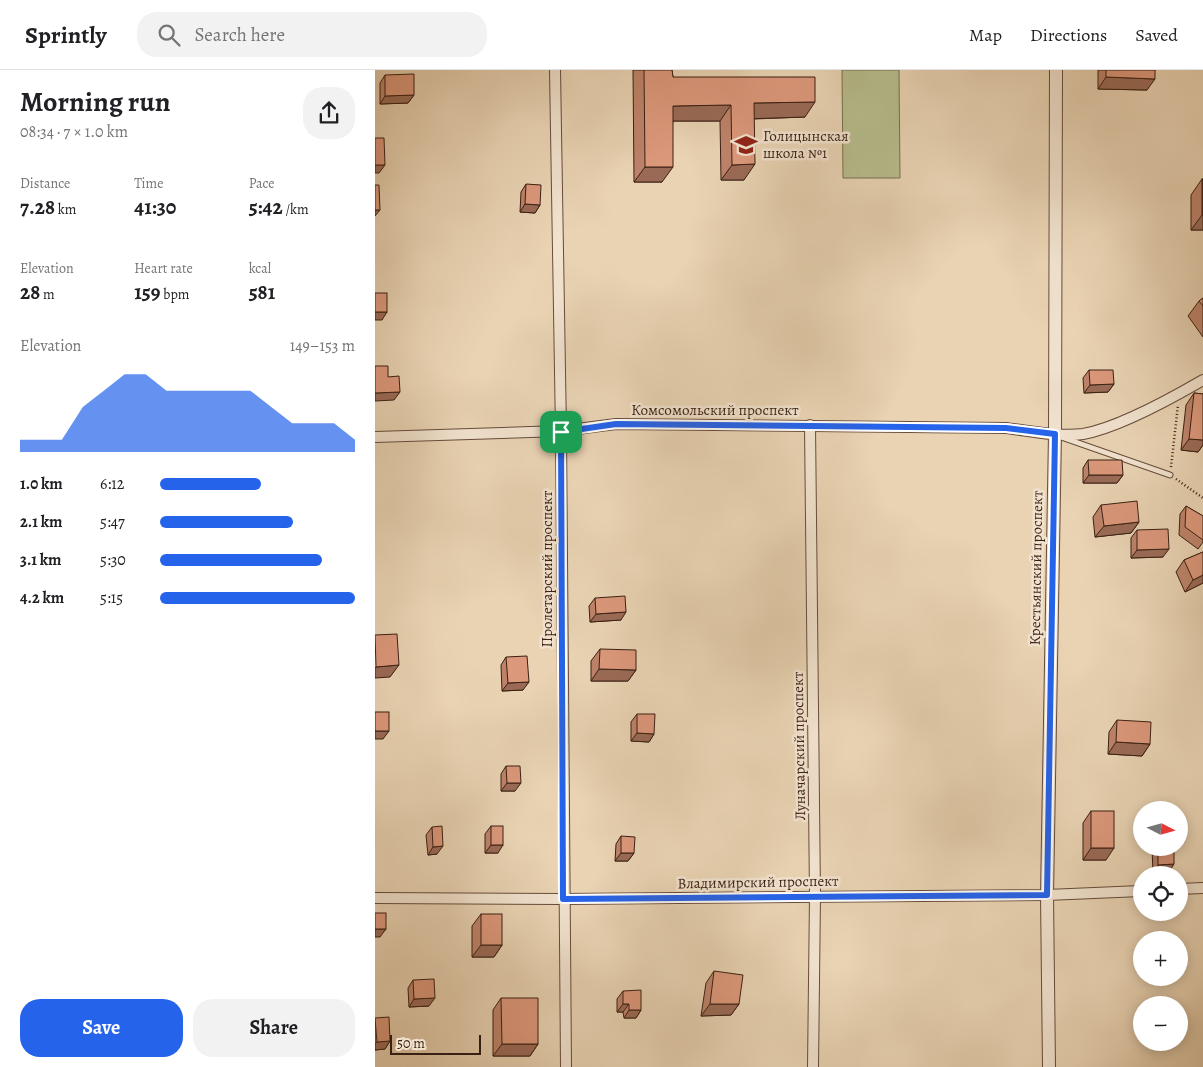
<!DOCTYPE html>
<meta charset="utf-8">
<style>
:root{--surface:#fff;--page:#f2f2f2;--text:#202124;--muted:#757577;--line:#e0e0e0;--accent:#2563eb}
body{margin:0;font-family:Alegreya,serif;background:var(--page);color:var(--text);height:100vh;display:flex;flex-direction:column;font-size:19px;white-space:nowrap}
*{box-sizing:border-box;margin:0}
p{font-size:16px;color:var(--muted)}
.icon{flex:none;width:28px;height:28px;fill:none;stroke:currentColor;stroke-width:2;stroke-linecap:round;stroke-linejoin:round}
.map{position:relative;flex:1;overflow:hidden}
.details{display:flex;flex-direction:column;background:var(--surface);width:375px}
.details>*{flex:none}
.needle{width:32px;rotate:96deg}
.buttons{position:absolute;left:758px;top:731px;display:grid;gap:10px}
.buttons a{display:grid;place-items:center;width:55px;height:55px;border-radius:50%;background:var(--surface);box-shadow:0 2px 12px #0003;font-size:25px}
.scale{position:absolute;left:15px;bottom:12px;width:91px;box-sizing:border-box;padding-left:5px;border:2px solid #3a1f13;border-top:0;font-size:14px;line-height:18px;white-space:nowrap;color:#3a1f13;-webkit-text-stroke:4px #f1e2ce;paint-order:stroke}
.pin{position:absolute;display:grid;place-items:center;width:42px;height:42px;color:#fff;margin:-21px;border-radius:10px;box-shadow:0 2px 8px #0006}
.round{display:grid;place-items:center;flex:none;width:52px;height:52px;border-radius:20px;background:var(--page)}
.headline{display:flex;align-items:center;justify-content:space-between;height:85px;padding:0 20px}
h1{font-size:28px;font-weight:700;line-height:38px}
.stats{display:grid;grid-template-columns:repeat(3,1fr);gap:8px;height:85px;padding:5px 20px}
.stats div{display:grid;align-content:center}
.stats b{font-size:21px;font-weight:700}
.stats small{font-size:14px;font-weight:400}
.stats p{font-size:14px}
.chart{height:140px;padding:10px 20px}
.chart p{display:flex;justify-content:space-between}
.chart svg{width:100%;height:90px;margin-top:5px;fill:var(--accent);opacity:.7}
.button{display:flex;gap:10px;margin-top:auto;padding:10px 20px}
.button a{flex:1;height:58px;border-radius:20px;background:var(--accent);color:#fff;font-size:20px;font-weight:700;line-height:58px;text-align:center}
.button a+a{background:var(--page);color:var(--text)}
ul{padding:0 20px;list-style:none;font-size:16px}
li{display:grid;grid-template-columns:80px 60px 1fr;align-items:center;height:38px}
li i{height:12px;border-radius:6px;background:var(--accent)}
header{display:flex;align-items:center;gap:30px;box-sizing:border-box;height:70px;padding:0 25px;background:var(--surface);border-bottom:1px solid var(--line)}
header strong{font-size:24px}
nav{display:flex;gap:28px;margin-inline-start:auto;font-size:18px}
.search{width:350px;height:45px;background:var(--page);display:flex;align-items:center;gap:12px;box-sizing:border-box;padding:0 18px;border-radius:20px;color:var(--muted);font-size:19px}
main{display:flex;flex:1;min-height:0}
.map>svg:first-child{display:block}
.green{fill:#b6bc8c;stroke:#786e50}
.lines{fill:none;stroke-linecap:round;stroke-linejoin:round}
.service-casing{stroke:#664c3b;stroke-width:7}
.minor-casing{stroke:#664c3b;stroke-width:12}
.tertiary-casing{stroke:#664c3b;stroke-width:14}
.path{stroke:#3a1f13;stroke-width:2.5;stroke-dasharray:1 2.5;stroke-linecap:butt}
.service{stroke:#f1e2ce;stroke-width:5}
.minor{stroke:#f1e2ce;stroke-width:10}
.tertiary{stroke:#f1e2ce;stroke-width:12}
.wall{fill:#bd836a;stroke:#3a1f13}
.shaded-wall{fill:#9a6a56;stroke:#3a1f13}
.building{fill:#dc987b;stroke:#3a1f13}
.route-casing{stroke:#fff;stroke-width:10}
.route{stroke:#2563eb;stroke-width:6}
.labels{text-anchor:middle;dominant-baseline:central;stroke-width:5;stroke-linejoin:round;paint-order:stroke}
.poi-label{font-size:15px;fill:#3a1f13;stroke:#f1e2ce;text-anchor:start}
.street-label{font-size:15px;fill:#3a1f13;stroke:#f1e2ce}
</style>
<header>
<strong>Sprintly</strong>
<div class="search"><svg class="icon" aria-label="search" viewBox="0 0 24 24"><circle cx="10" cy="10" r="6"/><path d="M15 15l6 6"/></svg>Search here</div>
<nav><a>Map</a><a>Directions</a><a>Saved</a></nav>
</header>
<main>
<section class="details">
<div class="headline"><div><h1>Morning run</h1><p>08:34 · 7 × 1.0 km</p></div><a class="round"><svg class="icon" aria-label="share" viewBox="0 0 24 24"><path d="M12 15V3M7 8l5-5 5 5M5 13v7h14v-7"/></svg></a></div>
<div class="stats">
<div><p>Distance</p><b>7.28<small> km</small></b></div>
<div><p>Time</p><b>41:30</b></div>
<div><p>Pace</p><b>5:42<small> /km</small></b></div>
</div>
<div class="stats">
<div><p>Elevation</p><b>28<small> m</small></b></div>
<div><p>Heart rate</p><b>159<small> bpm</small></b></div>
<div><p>kcal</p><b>581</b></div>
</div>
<div class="chart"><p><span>Elevation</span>149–153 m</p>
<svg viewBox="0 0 160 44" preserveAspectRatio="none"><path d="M0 44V38L10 38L20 38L30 22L40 14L50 6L60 6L70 14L80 14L90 14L100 14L110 14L120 22L130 30L140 30L150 30L160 38V44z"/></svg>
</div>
<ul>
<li><b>1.0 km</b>6:12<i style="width:52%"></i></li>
<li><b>2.1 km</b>5:47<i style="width:68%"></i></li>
<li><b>3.1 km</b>5:30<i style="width:83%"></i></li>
<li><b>4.2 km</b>5:15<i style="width:100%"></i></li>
</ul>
<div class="button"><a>Save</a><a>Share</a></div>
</section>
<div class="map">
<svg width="828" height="997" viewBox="0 0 828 997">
<rect width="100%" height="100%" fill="#e9d3b3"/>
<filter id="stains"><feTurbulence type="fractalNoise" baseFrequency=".004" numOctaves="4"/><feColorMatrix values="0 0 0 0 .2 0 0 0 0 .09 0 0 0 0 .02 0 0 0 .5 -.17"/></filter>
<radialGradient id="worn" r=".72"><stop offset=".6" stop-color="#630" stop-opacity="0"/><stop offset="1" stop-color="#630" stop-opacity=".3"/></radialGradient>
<path class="green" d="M467,0h57l1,108h-57z"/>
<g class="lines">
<defs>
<path id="service" d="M689,368l106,37"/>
<g id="minor">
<path d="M180,0l6,361 5,636"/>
<path d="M435,355l5,471 -2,171"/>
<path d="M0,367l186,-6 55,-7 390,4c25,3 52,9 77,6 34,-6 89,-36 120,-54"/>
<path d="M804,819l24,-1"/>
<path d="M0,828l188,1 484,-4 94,-4"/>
</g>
<path id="tertiary" d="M674,997l-2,-172 8,-461 1,-364"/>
</defs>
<use href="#service" class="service-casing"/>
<use href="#minor" class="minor-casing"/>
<use href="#tertiary" class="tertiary-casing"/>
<g class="path">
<path d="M796,397l7,-62"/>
<path d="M801,409l27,19"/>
</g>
<use href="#service" class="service"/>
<use href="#minor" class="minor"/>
<use href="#tertiary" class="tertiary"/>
</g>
<g class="wall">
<path d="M258,0h39l1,7 132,40 -51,2 -10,61h-23l-1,-59h-47l-11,61h-28z"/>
<path d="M723,0h57l-8,20 -49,-1z"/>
<path d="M10,5l29,20 -6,8 -28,1v-21z"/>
<path d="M827,109h1v51h-12v-35z"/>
<path d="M151,114l14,21 -5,8 -15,-1 1,-20z"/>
<path d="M828,228v39l-15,-21 11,-15z"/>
<path d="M714,300l25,14 -6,8 -24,1 -1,-15z"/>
<path d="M819,323l9,1v51l-5,7 -17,-2 5,-45z"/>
<path d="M713,390l35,15 -6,8h-34v-15z"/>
<path d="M726,435l38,17 -8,11 -36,4 -2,-20z"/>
<path d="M811,436l17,10v26l-5,7 -19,-14 1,-21z"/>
<path d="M762,460l26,27 -32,1v-20z"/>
<path d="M828,482v31l-18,9 -9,-20 8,-12z"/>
<path d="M220,528l26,22 -31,2 -1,-16z"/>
<path d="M225,579l36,21 -8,11h-37v-20z"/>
<path d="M131,587l17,33 -21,1 -1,-26z"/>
<path d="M262,644l17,20 -5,8 -18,-1v-19z"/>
<path d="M742,650l33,24 -8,12 -34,-2 1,-22z"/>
<path d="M131,696l9,25h-14v-17z"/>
<path d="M716,741l15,49h-23v-37z"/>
<path d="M116,756l7,27h-13v-19z"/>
<path d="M57,757l5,27 -9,1 -2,-20z"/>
<path d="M246,766l13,17 -6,8h-13l1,-17z"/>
<path d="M777,778h22l-5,24 -16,1z"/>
<path d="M106,844l21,31 -8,12h-22v-31z"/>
<path d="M339,901l25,33 -8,11 -30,1 5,-33z"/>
<path d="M38,910l16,26 -20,1 -1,-19z"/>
<path d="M248,921l18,19 -5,8h-12l-1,-6h-6v-13z"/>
<path d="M126,928l37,46 -8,12h-37v-46z"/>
<path d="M0,948l15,23 -5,8 -10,1z"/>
</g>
<g class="shaded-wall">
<path d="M731,7l49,2 -8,11 -49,-1z"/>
<path d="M39,25l-6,8 -28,1 5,-8z"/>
<path d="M440,32l-10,15 -62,2 11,-16z"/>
<path d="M356,35l-11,16h-58l11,-15z"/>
<path d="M380,94l-11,16h-23l11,-15z"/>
<path d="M0,95h10l-6,8h-4z"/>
<path d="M270,97h28l-11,15h-28z"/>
<path d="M150,134l15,1 -5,8 -15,-1z"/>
<path d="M0,140h5l-5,6z"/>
<path d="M827,145h1v15h-12z"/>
<path d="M0,242h12l-5,8h-7z"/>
<path d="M739,314l-6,8 -24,1 6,-8z"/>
<path d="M25,322l-6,8 -19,1v-8z"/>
<path d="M814,369l14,1v5l-5,7 -17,-2z"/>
<path d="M714,405h34l-6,8h-34z"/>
<path d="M764,452l-8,11 -36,4 9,-11z"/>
<path d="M794,479l-6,8 -32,1 6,-8z"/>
<path d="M828,505v8l-18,9 8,-12z"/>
<path d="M251,542l-5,8 -31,2 6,-8z"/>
<path d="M24,595l-9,12 -15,1v-10l1,-1z"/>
<path d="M224,599l37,1 -8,11h-37z"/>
<path d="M154,612l-6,8 -21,1 6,-8z"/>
<path d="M0,661h14l-6,8h-8z"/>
<path d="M262,663l17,1 -5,8 -18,-1z"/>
<path d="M741,672l34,2 -8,12 -34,-2z"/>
<path d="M132,713h14l-6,8h-14z"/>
<path d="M116,775h12l-5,8h-13z"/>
<path d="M68,776l-6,8 -9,1 5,-8z"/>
<path d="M716,778h23l-8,12h-23z"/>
<path d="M246,783h13l-6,8h-13z"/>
<path d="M799,794l-5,8 -16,1 5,-8z"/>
<path d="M0,859h11l-6,8h-5z"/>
<path d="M106,875h21l-8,12h-22z"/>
<path d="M60,928l-6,8 -20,1 5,-8z"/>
<path d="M248,934h6l-6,8h-6z"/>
<path d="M335,934h29l-8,11 -30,1z"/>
<path d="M254,940h12l-5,8h-12z"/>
<path d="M15,971l-5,8 -10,1v-6l2,-2z"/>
<path d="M127,974h36l-8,12h-37z"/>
</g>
<g class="building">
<path d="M269,0h28l1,7h142v25l-61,1 1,61 -23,1 -1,-60 -58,1v61h-28z"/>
<path d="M731,0h49v9l-49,-2z"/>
<path d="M39,4v21l-29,1v-21z"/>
<path d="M0,68h9l1,27h-10z"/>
<rect x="827" y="109" width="1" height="36"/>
<path d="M151,114l15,1 -1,20 -15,-1z"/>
<path d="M0,115h4l1,25h-5z"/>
<rect x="0" y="223" width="12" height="19"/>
<path d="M828,228v8l-4,-5z"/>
<path d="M0,296h13v11l11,-1 1,16 -25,1z"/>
<path d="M714,300h24l1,14 -24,1z"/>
<path d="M819,323l9,1v46l-14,-1z"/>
<path d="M713,390h34l1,15h-34z"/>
<path d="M762,431l2,21 -35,4 -3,-21z"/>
<path d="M811,436l17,10v24l-18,-13z"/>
<path d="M793,459l1,20 -32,1v-20z"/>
<path d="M828,482v23l-10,5 -9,-20z"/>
<path d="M250,526l1,16 -30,2 -1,-16z"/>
<path d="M22,564l2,31 -23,2 -1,-32z"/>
<path d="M225,579l36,1v20l-37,-1z"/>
<path d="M152,586l2,26 -21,1 -2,-26z"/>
<rect x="0" y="642" width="14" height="19"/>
<path d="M262,644h18l-1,20 -17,-1z"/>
<path d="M742,650l34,2 -1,22 -34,-2z"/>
<path d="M131,696h14l1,17h-14z"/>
<rect x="716" y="741" width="23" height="37"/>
<path d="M67,756l1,20 -10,1 -1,-20z"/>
<rect x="116" y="756" width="12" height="19"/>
<path d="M246,766l14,1 -1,16h-13z"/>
<path d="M783,778h16v16l-16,1z"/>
<rect x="0" y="843" width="11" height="16"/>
<rect x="106" y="844" width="21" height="31"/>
<path d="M339,901l29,4 -4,29h-29z"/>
<path d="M59,909l1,19 -21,1 -1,-19z"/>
<path d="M266,920v20h-12v-6h-6v-13z"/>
<path d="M126,928h37v46h-36z"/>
<path d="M14,947l1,24 -13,1 -2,-24z"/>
</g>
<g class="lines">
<defs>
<path id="route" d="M241,354l390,4 49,6 -8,461 -484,4 -2,-467z"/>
</defs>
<use href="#route" class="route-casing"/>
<use href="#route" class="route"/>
</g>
<defs>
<symbol id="school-bare" viewBox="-9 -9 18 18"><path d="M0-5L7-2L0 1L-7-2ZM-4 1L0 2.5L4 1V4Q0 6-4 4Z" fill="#8f2418" stroke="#f1e2ce" stroke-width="2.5" paint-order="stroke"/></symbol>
</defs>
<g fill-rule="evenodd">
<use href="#school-bare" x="355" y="59" width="32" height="32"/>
</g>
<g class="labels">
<g class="poi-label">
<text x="388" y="66">Голицынская<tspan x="388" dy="17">школа №1</tspan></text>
</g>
<g class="street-label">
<text x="340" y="340">Комсомольский проспект</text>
<text transform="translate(661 498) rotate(-89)">Крестьянский проспект</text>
<text transform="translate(172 499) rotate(-90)">Пролетарский проспект</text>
<text transform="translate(424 676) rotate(-91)">Луначарский проспект</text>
<text transform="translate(383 812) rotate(-1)">Владимирский проспект</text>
</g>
</g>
<rect width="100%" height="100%" filter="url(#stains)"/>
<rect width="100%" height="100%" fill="url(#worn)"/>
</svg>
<div class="buttons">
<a><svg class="needle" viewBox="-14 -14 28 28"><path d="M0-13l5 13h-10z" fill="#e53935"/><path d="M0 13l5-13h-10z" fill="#757577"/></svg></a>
<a><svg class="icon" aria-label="locate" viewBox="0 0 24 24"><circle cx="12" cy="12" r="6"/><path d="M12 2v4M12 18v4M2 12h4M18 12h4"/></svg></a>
<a>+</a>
<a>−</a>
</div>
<div class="scale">50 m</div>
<div class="pin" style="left:186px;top:362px;background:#1e9e55"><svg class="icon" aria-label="arrive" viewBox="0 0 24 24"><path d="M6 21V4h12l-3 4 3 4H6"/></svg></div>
</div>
</main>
